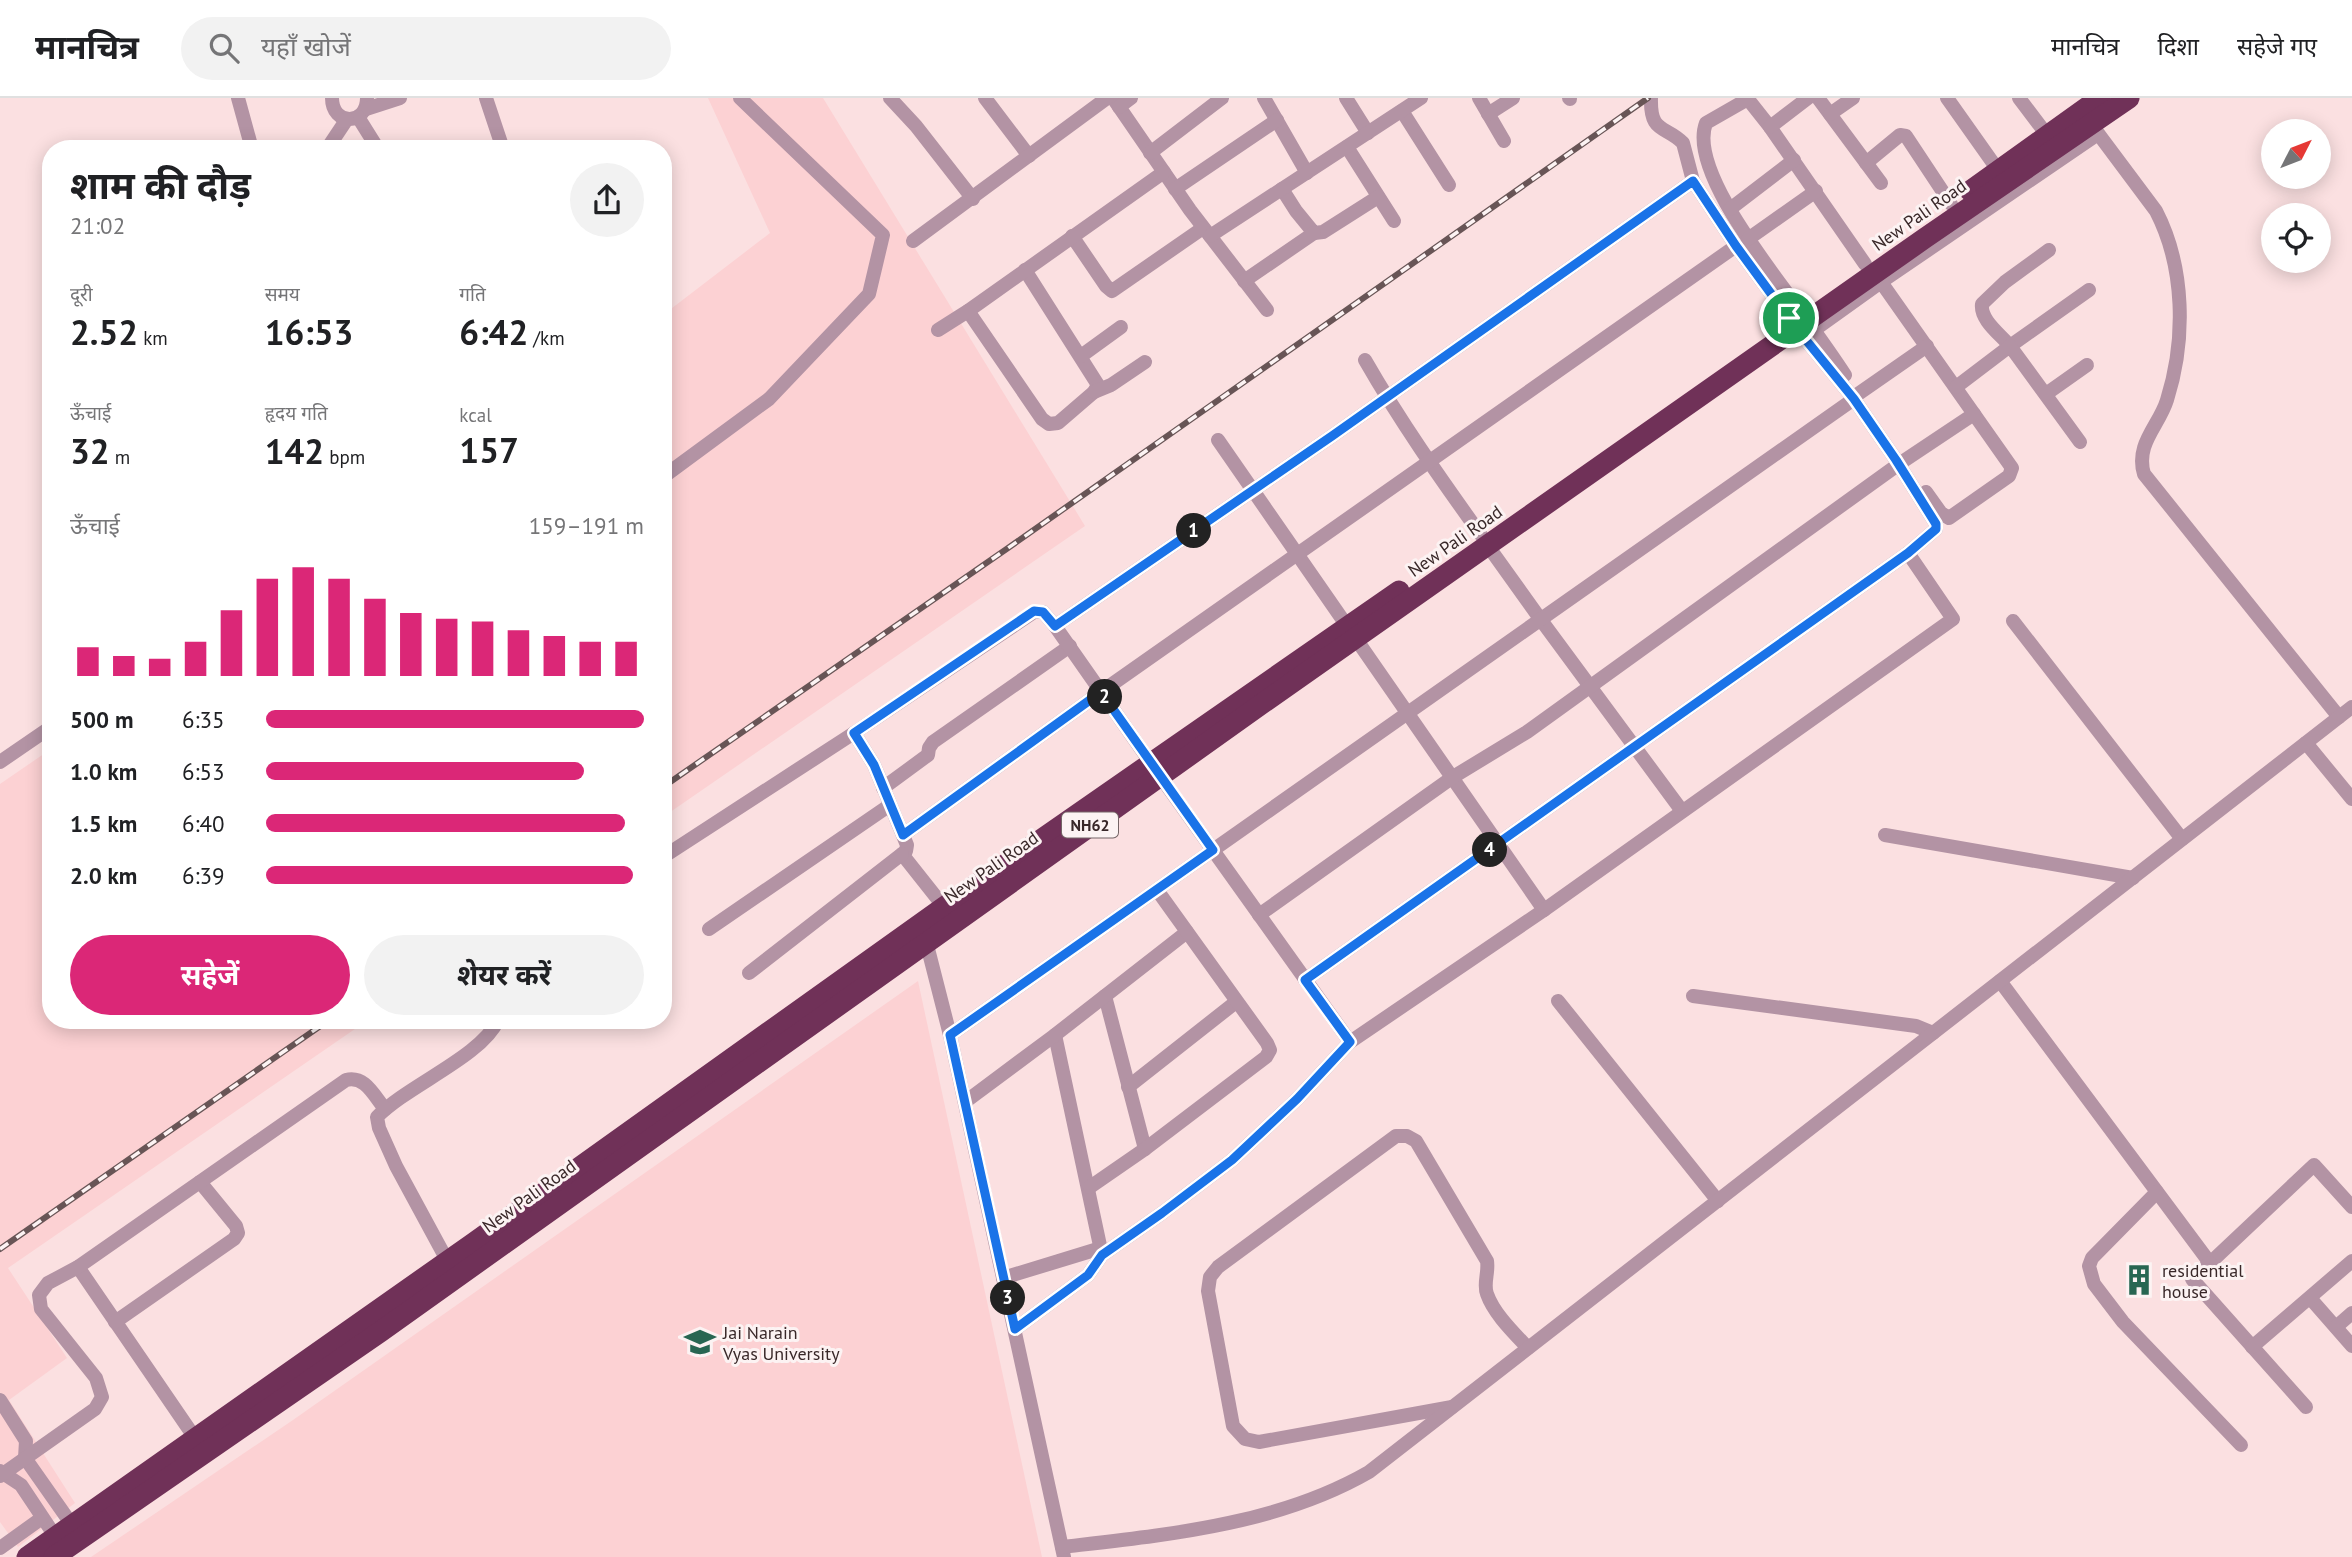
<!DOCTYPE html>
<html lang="hi">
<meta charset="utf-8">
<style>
:root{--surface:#fff;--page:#f2f2f2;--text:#202124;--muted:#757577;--line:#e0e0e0;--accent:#db2777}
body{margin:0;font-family:"PT Sans","Noto Sans Devanagari",sans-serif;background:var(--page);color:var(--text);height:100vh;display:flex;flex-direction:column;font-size:26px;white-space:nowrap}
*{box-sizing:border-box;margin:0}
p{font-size:23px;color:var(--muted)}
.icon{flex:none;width:38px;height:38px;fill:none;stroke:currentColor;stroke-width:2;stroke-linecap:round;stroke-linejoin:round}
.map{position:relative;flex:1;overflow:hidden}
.drawer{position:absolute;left:42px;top:42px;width:630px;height:889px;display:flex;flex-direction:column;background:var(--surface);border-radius:28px;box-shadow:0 4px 18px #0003}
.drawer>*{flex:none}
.needle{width:46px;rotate:48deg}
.tools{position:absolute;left:2261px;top:21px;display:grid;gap:14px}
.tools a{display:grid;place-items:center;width:70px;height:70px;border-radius:50%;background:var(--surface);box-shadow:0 4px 18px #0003;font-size:35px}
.pin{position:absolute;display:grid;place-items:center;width:60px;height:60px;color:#fff;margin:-30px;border:4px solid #fff;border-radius:50%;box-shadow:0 2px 7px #0007}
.km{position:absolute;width:35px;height:35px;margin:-18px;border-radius:50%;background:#222;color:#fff;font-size:19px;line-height:35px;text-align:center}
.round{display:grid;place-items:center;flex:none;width:74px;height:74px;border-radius:37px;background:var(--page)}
.head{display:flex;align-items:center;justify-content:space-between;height:119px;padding:0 28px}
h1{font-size:38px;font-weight:700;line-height:52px}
.stats{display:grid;grid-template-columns:repeat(3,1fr);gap:10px;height:119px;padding:7px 28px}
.stats div{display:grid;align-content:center}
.stats b{font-size:35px;font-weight:700}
.stats small{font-size:19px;font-weight:400}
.stats p{font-size:19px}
.chart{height:196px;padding:14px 28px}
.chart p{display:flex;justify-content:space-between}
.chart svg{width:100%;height:126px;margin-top:7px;stroke:var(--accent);stroke-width:6}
.button{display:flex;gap:14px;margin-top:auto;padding:14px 28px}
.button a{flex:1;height:80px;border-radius:42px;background:var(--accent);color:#fff;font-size:28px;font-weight:700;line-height:80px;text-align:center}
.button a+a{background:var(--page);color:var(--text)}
ul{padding:0 28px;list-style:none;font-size:23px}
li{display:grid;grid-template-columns:112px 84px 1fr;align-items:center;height:52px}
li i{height:18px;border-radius:9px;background:var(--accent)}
header{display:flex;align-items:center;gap:42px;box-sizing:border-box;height:98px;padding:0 35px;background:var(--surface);border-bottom:2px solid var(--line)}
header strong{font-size:33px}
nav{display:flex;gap:38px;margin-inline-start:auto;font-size:24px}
.search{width:490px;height:63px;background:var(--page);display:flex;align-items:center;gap:18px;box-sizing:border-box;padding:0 24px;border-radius:38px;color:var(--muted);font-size:26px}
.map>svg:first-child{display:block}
.built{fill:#fcd1d3}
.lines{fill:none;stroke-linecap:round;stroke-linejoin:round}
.minor{stroke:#b393a4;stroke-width:14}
.highway{stroke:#703158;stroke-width:21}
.rail-casing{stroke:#685556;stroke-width:6}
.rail{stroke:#fcf3f3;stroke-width:3.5;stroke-dasharray:10;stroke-linecap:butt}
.route-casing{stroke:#fff;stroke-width:14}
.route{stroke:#1a73e8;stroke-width:9}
.labels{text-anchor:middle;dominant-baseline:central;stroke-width:6;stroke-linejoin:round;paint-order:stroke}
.shield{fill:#fcf3f3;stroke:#746566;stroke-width:2}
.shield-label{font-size:16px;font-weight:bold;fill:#392829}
.street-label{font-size:18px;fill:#392829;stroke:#fcf3f3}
.poi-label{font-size:18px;fill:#392829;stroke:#fcf3f3;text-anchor:start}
</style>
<header>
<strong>मानचित्र</strong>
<div class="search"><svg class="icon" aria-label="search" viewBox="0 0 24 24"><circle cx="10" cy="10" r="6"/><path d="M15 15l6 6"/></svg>यहाँ खोजें</div>
<nav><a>मानचित्र</a><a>दिशा</a><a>सहेजे गए</a></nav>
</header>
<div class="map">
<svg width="2352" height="1459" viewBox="0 0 2352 1459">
<rect width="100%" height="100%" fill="#fbe0e1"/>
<g class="built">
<path d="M708,0h115l262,428 -422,291v-502l107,-82z"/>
<path d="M51,651v271h317l-360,248 59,90 -58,42 66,103 -57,44 -18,-25v-738z"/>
<path d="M918,883l124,576h-951l202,-137z"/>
</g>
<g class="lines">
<g class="minor">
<path d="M238,0l14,51"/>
<path d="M332,0c0,28 35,28 35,0"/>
<path d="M486,0l17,51"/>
<path d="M890,0l26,28 57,73"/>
<path d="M985,0l44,58"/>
<path d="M1113,0l77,112 77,100"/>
<path d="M1264,0l43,75"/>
<path d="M1346,0l22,35"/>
<path d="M1479,0l25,43"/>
<path d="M1569,0l1,1"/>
<path d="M1747,0l23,29 95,137"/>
<path d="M1818,0l63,85"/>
<path d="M1947,0l51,72"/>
<path d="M2019,0l28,37"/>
<path d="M1748,1l-42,24c-18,47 66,148 92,185 16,22 32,44 47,67"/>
<path d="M1119,9l12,-9"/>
<path d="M366,11l34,-11"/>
<path d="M1402,13l47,74"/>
<path d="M1488,16l25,-16"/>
<path d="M1830,16l23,-16"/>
<path d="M358,19l20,32"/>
<path d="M2091,26l65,87c29,56 30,129 11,189 -8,26 -32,44 -23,74l195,243"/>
<path d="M1770,29l38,-29"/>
<path d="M1347,49l47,74"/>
<path d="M327,51l20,-30"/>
<path d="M1150,55l72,-55"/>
<path d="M1866,65l34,-28 6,1 45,68"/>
<path d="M1175,91l102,-69"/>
<path d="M1282,91l14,22 18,22 9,-1 55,-35"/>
<path d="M1730,111l64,-49"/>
<path d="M1072,138l34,50 6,5 91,-63"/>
<path d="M1210,138l211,-138"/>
<path d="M1748,141l68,-48"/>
<path d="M913,143l194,-143"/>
<path d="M2049,152l-44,32 -23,22c-2,16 18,30 28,42l79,-56"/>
<path d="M1244,183l70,-48"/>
<path d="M1881,184l217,-148"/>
<path d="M968,213l74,108 7,5 9,-1 36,-31 4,-7 -73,-115"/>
<path d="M938,232l30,-19 196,-139"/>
<path d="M1814,232l67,-48 131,186 -3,8 -60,42 -8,-5 -15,-21"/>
<path d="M1081,258l40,-29"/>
<path d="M1365,262c35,61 75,118 116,175"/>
<path d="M1956,289l54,-41 70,96"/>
<path d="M1094,294l17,-7 34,-23"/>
<path d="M1858,296l69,-48"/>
<path d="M2046,296l41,-29"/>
<path d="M1218,342l326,470"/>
<path d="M1905,362l69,-46"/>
<path d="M663,379l106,-78 100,-105 14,-59 -143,-137"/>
<path d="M1488,448l53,74 141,191"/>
<path d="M2013,523l169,218"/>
<path d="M854,635l20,32 33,80 -1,6 -4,3 42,53"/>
<path d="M2306,645l46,56"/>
<path d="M0,664l51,-35"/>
<path d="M883,690l45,-33 1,-7 4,-6 137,-96"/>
<path d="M903,737l198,-143 635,-446"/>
<path d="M1885,737l248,43"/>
<path d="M663,759l191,-124 180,-121h9l12,14"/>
<path d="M1259,817l194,-138 74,-45 372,-268"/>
<path d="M709,831l181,-124"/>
<path d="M926,843l24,94 114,522"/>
<path d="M749,875l153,-119"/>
<path d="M1305,882l603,-427 28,-24v-5l-40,-64 -42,-61 -57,-70 -61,-83 -43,-65 -10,-38c-18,-18 -33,-9 -32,-45"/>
<path d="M2000,883l210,282 104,-98 38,42"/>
<path d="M1105,898l40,153"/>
<path d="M1693,898l223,30 17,7"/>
<path d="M1558,903l160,200"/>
<path d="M950,937l904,-636"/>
<path d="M1055,937l47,220"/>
<path d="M1350,944l-190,-266 -105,-150 277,-190 361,-255"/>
<path d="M1128,989l108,-85"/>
<path d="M965,1004l90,-67 132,-103"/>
<path d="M1090,1089l55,-38 121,-92 4,-7 -3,-7 -110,-153"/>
<path d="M2157,1094l-65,66 -3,8 5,18 29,38 118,123"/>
<path d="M448,1164l-52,-96 -17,-38 -2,-11c31,-32 104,-60 121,-97"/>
<path d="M2210,1165l-18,16 114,128"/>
<path d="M78,1169l117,171"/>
<path d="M1003,1180l98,-30"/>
<path d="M2310,1200l42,48"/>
<path d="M115,1224l119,-83 4,-6 -2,-7 -36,-44"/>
<path d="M2336,1229l16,-14"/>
<path d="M1015,1231l73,-54 14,-20 60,-42 70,-53 65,-61 53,-57 194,-132 409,-291 -45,-66"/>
<path d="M2252,1249l100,-86"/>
<path d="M0,1302l26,41 -1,17 52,74"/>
<path d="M1452,1309l-193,35 -14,-3 -12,-13 -25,-135 2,-14 8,-10 178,-131h11l9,5 71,120c2,11 -4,23 0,33 7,20 27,39 41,54"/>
<path d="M0,1373l21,14 38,57"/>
<path d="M0,1378l95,-67 7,-12 -6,-19 -55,-69 -2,-14 9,-12 30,-16 268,-187c19,-5 28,16 39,29"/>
<path d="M1062,1449c104,-12 215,-22 307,-75l983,-765"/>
<path d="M0,1450l42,-30"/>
</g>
<g class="highway">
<path d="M1970,93l130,-93"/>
<path d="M27,1459l445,-313 472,-337 455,-316"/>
<path d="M54,1459l326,-225 883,-629 662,-465 204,-140"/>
</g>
<defs>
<g id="rail">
<path d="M663,689l345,-239 640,-450"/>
<path d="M0,1151l329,-229"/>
</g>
</defs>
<use href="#rail" class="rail-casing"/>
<use href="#rail" class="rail"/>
</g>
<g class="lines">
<defs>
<path id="route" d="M1693,83l43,65 61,83 57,70 42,61 40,64v5l-28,24 -603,427 45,62 -53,57 -65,61 -70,53 -60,42 -14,20 -73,54 -65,-294 263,-185 -112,-158 -198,143 -29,-70 -20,-32 180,-122 9,1 12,14 277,-190z"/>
</defs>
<use href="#route" class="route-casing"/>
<use href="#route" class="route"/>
</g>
<defs>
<symbol id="building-bare" viewBox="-9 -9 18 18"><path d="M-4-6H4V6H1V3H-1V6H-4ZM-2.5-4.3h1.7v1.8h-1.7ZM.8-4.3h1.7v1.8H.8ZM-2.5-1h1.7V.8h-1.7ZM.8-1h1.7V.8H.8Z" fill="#286652" stroke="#fcf3f3" stroke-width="2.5" paint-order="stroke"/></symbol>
<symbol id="university-bare" viewBox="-9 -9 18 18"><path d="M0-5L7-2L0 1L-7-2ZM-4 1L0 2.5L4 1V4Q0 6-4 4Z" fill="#286652" stroke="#fcf3f3" stroke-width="2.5" paint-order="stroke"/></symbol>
</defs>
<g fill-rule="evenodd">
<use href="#building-bare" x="2117" y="1160" width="44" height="44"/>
<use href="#university-bare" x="678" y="1222" width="44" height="44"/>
</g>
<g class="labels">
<rect class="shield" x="1062" y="714.5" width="56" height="25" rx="5"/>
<g class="shield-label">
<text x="1090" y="727">NH62</text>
</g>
<g class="street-label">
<text transform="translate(1919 117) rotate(-35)">New Pali Road</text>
<text transform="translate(1455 443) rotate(-35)">New Pali Road</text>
<text transform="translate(991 769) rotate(-35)">New Pali Road</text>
<text transform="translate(529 1098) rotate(-36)">New Pali Road</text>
</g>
<g class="poi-label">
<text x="2162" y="1172">residential<tspan x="2162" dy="21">house</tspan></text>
<text x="723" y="1234">Jai Narain<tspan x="723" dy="21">Vyas University</tspan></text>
</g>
</g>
</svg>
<div class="tools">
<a><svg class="needle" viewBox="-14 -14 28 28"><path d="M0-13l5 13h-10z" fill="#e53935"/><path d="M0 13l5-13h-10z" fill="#757577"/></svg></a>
<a><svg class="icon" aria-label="locate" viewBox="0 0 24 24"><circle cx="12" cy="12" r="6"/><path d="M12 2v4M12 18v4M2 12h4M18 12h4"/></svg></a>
</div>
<div class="pin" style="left:1789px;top:220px;background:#1e9e55"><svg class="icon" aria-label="arrive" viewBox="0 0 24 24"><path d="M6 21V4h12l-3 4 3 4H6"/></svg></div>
<b class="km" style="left:1194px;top:433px">1</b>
<b class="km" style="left:1105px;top:599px">2</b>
<b class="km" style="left:1008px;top:1200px">3</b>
<b class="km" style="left:1490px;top:752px">4</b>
<section class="drawer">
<div class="head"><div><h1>शाम की दौड़</h1><p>21:02</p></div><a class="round"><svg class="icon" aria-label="share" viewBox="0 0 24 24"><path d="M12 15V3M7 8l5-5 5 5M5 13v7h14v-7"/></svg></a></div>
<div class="stats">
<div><p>दूरी</p><b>2.52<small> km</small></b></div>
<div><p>समय</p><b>16:53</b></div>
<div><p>गति</p><b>6:42<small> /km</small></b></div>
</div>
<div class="stats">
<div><p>ऊँचाई</p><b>32<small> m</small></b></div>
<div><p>हृदय गति</p><b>142<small> bpm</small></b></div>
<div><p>kcal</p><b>157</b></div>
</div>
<div class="chart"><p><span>ऊँचाई</span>159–191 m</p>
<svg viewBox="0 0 160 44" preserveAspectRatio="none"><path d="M5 44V34M15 44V37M25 44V38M35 44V32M45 44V21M55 44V10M65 44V6M75 44V10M85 44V17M95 44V22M105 44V24M115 44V25M125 44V28M135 44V30M145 44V32M155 44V32"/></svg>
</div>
<ul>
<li><b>500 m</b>6:35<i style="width:100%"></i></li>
<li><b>1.0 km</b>6:53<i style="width:84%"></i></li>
<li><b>1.5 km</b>6:40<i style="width:95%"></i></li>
<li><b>2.0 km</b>6:39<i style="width:97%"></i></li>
</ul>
<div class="button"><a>सहेजें</a><a>शेयर करें</a></div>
</section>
</div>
